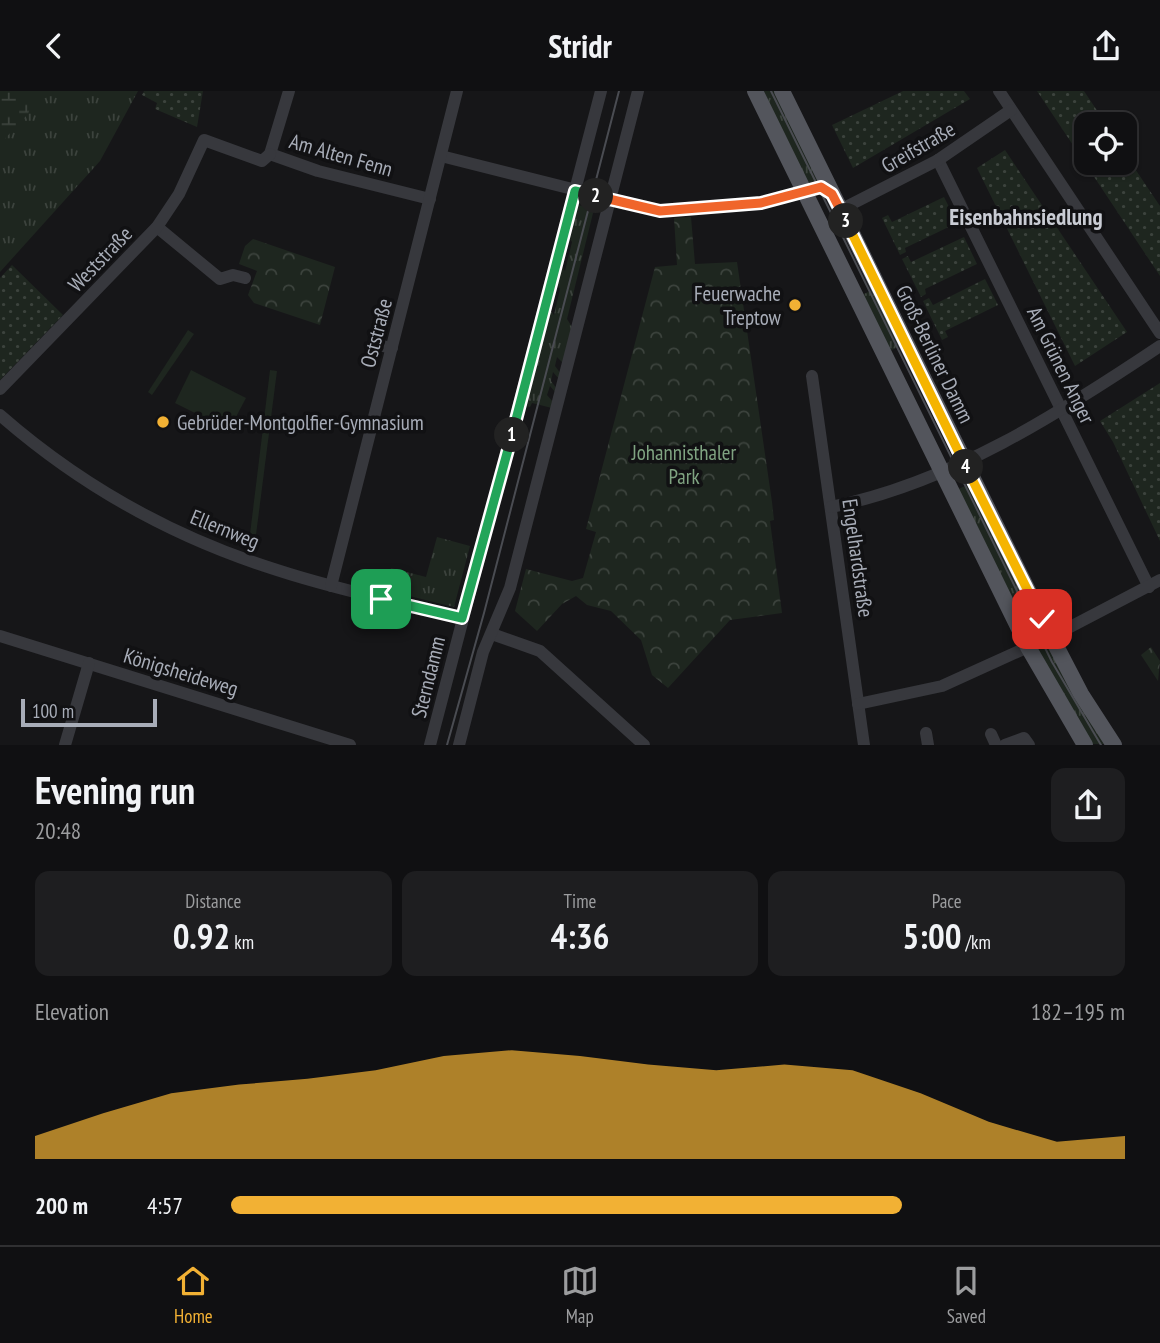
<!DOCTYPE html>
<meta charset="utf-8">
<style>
:root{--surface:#101012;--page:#1e1e20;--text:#f1f3f6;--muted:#9c9d9f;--line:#303032;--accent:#f2b134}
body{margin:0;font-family:"PT Sans Narrow",sans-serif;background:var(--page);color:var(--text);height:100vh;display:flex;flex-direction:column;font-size:26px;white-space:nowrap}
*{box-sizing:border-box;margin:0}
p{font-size:23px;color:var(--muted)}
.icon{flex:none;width:38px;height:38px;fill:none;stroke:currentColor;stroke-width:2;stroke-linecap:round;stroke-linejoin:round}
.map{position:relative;height:654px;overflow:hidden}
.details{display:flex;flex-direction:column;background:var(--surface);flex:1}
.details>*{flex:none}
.fabs{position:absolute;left:1074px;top:21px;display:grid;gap:14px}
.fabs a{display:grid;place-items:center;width:63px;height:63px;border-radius:14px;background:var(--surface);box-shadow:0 2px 5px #0004,0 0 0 2px var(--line);font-size:35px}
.scale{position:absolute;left:21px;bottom:18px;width:136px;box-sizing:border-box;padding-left:7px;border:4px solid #a8adb8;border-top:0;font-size:19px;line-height:24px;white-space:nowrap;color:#a8adb8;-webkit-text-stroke:5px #111113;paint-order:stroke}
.pin{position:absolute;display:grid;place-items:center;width:60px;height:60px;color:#fff;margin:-30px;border-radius:14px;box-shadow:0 4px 10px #0006}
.km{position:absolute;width:35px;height:35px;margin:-18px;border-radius:50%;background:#222;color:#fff;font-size:19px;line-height:35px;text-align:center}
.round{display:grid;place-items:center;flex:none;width:74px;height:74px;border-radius:14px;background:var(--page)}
.head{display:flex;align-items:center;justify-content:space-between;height:119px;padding:0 35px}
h1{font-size:38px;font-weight:800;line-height:52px}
.figures{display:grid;grid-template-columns:repeat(3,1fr);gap:10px;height:119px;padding:7px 35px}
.figures div{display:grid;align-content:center;border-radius:14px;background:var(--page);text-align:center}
.figures b{font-size:35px;font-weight:800}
.figures small{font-size:19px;font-weight:400}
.figures p{font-size:19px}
.chart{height:196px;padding:14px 35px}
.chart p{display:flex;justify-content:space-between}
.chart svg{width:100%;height:126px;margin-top:7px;fill:var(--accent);opacity:.7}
ul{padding:0 35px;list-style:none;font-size:23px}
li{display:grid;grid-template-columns:112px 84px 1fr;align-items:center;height:52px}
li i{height:18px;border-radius:9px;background:var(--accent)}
header{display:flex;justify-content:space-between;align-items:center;height:91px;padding:0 35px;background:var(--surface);font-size:32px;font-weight:800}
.tab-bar{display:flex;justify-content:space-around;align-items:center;height:98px;border-top:2px solid var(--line);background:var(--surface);font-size:19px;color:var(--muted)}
.tab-bar a{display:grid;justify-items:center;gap:4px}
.tab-bar .active{color:var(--accent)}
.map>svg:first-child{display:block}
.grass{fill:url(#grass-tufts)}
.forest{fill:url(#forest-crowns)}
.wetland{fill:url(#wetland-marsh)}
.garden{fill:url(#garden-dots)}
.pitch{fill:#1e261f}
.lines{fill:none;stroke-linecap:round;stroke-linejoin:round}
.minor{stroke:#37383d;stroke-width:12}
.major{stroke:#53555c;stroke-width:16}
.tram{stroke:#4a4c52;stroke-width:2}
.split-1-casing{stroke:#fff;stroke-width:14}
.split-2-casing{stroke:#fff;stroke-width:14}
.split-3-casing{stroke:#fff;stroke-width:14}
.split-4-casing{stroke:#fff;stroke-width:14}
.split-5-casing{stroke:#fff;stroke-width:14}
.split-1{stroke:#22a559;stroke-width:9}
.split-2{stroke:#22a559;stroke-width:9}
.split-3{stroke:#f0652b;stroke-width:9}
.split-4{stroke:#f5b400;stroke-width:9}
.split-5{stroke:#f5b400;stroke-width:9}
.poi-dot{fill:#f2b134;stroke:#111113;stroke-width:2.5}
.labels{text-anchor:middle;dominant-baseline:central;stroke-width:7;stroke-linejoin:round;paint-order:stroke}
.street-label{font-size:21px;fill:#a8adb8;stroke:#111113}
.poi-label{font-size:21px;fill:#a8adb8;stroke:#111113;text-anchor:end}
.park-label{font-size:21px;fill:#7fa381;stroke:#111113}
.neighbourhood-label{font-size:23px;font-weight:bold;fill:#c9ccd4;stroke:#111113}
</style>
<header><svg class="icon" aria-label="back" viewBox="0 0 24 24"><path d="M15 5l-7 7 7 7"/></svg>Stridr<svg class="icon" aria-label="share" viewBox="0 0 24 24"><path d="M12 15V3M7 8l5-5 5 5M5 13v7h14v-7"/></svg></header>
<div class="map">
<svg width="1160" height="654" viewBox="0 0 1160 654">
<defs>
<pattern id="grass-tufts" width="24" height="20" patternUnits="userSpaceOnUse" patternTransform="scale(1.75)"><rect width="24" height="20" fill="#1e261f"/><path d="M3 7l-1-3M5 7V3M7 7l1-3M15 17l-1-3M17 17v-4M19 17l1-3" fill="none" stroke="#3c433d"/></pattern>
<pattern id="forest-crowns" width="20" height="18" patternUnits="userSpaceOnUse" patternTransform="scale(1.75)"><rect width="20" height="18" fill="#1e261f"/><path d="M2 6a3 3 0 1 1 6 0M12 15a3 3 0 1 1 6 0" fill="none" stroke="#3c433d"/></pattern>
<pattern id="wetland-marsh" width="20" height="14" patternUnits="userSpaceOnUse" patternTransform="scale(1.75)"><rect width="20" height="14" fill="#1e261f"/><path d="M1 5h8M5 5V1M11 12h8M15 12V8" fill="none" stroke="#3c433d"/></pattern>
<pattern id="garden-dots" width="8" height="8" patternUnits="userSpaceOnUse" patternTransform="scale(1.75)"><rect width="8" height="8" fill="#1e261f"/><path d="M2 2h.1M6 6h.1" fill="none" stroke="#3c433d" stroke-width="1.8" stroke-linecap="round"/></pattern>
</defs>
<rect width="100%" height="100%" fill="#161618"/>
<g class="grass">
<path d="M0,0h138l-38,70 -100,111z"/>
<path d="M764,0h12l44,89 -15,4z"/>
<path d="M574,113l20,5 -27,110 5,8 -9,36 -6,-6 -2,9 6,8 -2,5 -6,-7 -2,9 6,8 -1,4 -6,-7 -3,9 6,7 -1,6 -20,-5 -2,4 -7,-2 25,-98 6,8 6,-26 -5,-9 4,-17 6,8 7,-29 -5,-8z"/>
<path d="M874,198l28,56 -14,7 -28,-56z"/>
<path d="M970,393l67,135 -4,2 2,5 -12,2 -67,-138z"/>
<path d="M437,446l33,9 -16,61 -69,-17 6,-22 35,9z"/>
<path d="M1043,540l66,113h-19l-61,-106 3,-2 -1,-3z"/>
</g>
<g class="forest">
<path d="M691,126l4,47 42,-2 35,240 2,18 -4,1 12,92 -52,7 -62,68 -16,-13 -11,-35 -30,-29 -24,-6 -11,-9 -14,8 -25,27 -22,-20 11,-42 46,12 11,-3 13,-46 -10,-3 69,-262 22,-2 -3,-47z"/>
<path d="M253,148l82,28 -15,58 -66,-22 -6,-8 9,-24 -18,-7 6,-18z"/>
<path d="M1151,556l9,14 -2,20 -17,-26z"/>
</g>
<path class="wetland" d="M0,0h36l-8,23 -28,30z"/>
<g class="garden">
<path d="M144,0h59l-6,36 -42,-18 2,-6 -15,-8z"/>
<path d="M903,0h61l6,8 -117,69 -21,-43z"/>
<path d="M1037,0h47l22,33h-19v39h38v-9l35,52v70z"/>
<path d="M1005,59l122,182 -52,34 -98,-198z"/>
<path d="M944,106l13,26 -52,25 1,4 -6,3 -18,-37 6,-3 4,7z"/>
<path d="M964,146l13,27 -52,25 1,5 -5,3 -19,-38 6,-3 3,6z"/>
<path d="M12,174l51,50 -63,65v-102z"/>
<path d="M985,188l13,26 -53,26 3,6 -6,3 -19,-39 6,-3 4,7z"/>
<path d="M1160,292v158l-47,-99 -13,-21z"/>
</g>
<g class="pitch">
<path d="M188,239l6,4 -42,61 -4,-3z"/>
<path d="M191,279l55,28 -17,32 -54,-27z"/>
<path d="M270,279l7,1 -21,164 -6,-1z"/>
</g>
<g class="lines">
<g class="minor">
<path d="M999,0l161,242"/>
<path d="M270,63l48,17 112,28"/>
<path d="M270,63l19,-63"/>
<path d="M441,65l219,55 101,-8 60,-17 11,8"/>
<path d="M938,69l211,427"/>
<path d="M840,119l98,-50 73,-50"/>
<path d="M157,136l63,52 13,-4 12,3"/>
<path d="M378,254l14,3"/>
<path d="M812,285l52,369"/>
<path d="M0,298l157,-162 22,-33 25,-54 58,21 8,-7"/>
<path d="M0,324c80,70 175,123 277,155 61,20 124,33 185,48"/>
<path d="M831,416c120,-24 229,-94 329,-161"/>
<path d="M331,495l126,-495"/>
<path d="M492,543l48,17 104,94"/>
<path d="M0,545l350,109"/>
<path d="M1051,546l109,-57"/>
<path d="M858,613l84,-18 86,-39"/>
<path d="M926,642l2,12"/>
<path d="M991,643l5,11"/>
<path d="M65,654l24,-82"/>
<path d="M430,654l171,-654"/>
<path d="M459,654l24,-93 27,-64 128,-497"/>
<path d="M1005,654l19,-7 5,7"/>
</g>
<g class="major">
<path d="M755,0l273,556 57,98"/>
<path d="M782,0l260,528 39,75 33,51"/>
</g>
<g class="tram">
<path d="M771,0l281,571 49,83"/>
<path d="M447,654l37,-132 135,-522"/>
</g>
</g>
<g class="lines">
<defs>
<path id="split-1" d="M381,508l81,19 50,-183"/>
<path id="split-2" d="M512,344l63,-244 21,5"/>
<path id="split-3" d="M596,105l64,15 101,-8 60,-16 11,7 14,27"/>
<path id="split-4" d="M846,130l120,246"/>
<path id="split-5" d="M966,376l76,152"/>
</defs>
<use href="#split-1" class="split-1-casing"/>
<use href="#split-2" class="split-2-casing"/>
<use href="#split-3" class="split-3-casing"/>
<use href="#split-4" class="split-4-casing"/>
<use href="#split-5" class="split-5-casing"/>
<use href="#split-1" class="split-1"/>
<use href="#split-2" class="split-2"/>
<use href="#split-3" class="split-3"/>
<use href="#split-4" class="split-4"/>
<use href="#split-5" class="split-5"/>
</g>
<g class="poi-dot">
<circle cx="795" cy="214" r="7"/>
<circle cx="163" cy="331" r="7"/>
</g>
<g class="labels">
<g class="street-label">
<text transform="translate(918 56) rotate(-30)">Greifstraße</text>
<text transform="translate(341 64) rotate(16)">Am Alten Fenn</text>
<text transform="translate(100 168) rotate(-46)">Weststraße</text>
<text transform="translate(376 242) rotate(-75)">Oststraße</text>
<text transform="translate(935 263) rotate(64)">Groß-Berliner Damm</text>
<text transform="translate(1061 274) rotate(64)">Am Grünen Anger</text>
<text transform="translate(225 438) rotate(22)">Ellernweg</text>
<text transform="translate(858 467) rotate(82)">Engelhardstraße</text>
<text transform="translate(181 581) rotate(17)">Königsheideweg</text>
<text transform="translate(428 586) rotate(-76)">Sterndamm</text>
</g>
<g class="poi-label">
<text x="781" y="202">Feuerwache<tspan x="781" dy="24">Treptow</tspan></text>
<text x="177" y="331" text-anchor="start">Gebrüder-Montgolfier-Gymnasium</text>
</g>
<g class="park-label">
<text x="684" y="361">Johannisthaler<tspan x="684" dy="24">Park</tspan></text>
</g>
<g class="neighbourhood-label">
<text x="1026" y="125">Eisenbahnsiedlung</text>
</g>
</g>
</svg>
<div class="fabs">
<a><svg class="icon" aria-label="locate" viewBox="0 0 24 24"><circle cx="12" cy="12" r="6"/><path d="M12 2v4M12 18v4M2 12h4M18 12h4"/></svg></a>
</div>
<div class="scale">100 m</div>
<div class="pin" style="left:381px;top:508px;background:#1e9e55"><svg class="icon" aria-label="arrive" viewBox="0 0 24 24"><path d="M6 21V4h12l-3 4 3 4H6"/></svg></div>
<div class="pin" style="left:1042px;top:528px;background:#d93025"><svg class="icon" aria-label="check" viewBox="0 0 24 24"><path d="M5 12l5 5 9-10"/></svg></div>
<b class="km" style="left:512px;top:344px">1</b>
<b class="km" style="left:596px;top:105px">2</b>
<b class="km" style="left:846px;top:130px">3</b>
<b class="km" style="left:966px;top:376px">4</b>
</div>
<section class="details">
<div class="head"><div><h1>Evening run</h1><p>20:48</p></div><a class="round"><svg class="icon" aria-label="share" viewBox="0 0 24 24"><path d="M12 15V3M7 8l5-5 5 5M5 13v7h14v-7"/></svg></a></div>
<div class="figures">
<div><p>Distance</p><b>0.92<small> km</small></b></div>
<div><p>Time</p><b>4:36</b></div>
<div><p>Pace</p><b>5:00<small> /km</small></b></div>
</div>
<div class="chart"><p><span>Elevation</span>182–195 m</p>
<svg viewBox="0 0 160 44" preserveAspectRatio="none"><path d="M0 44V36L10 28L20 21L30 18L40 16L50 13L60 8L70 6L80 8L90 11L100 13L110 11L120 13L130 21L140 31L150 38L160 36V44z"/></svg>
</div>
<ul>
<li><b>200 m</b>4:57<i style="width:75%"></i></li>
</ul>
</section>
<nav class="tab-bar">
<a class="active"><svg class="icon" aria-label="home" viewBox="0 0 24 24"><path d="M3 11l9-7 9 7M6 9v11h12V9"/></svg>Home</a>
<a><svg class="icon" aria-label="map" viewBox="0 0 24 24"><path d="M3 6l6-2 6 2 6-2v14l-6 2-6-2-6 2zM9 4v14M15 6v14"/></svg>Map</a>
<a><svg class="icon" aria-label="saved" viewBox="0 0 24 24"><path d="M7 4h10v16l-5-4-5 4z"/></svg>Saved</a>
</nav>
